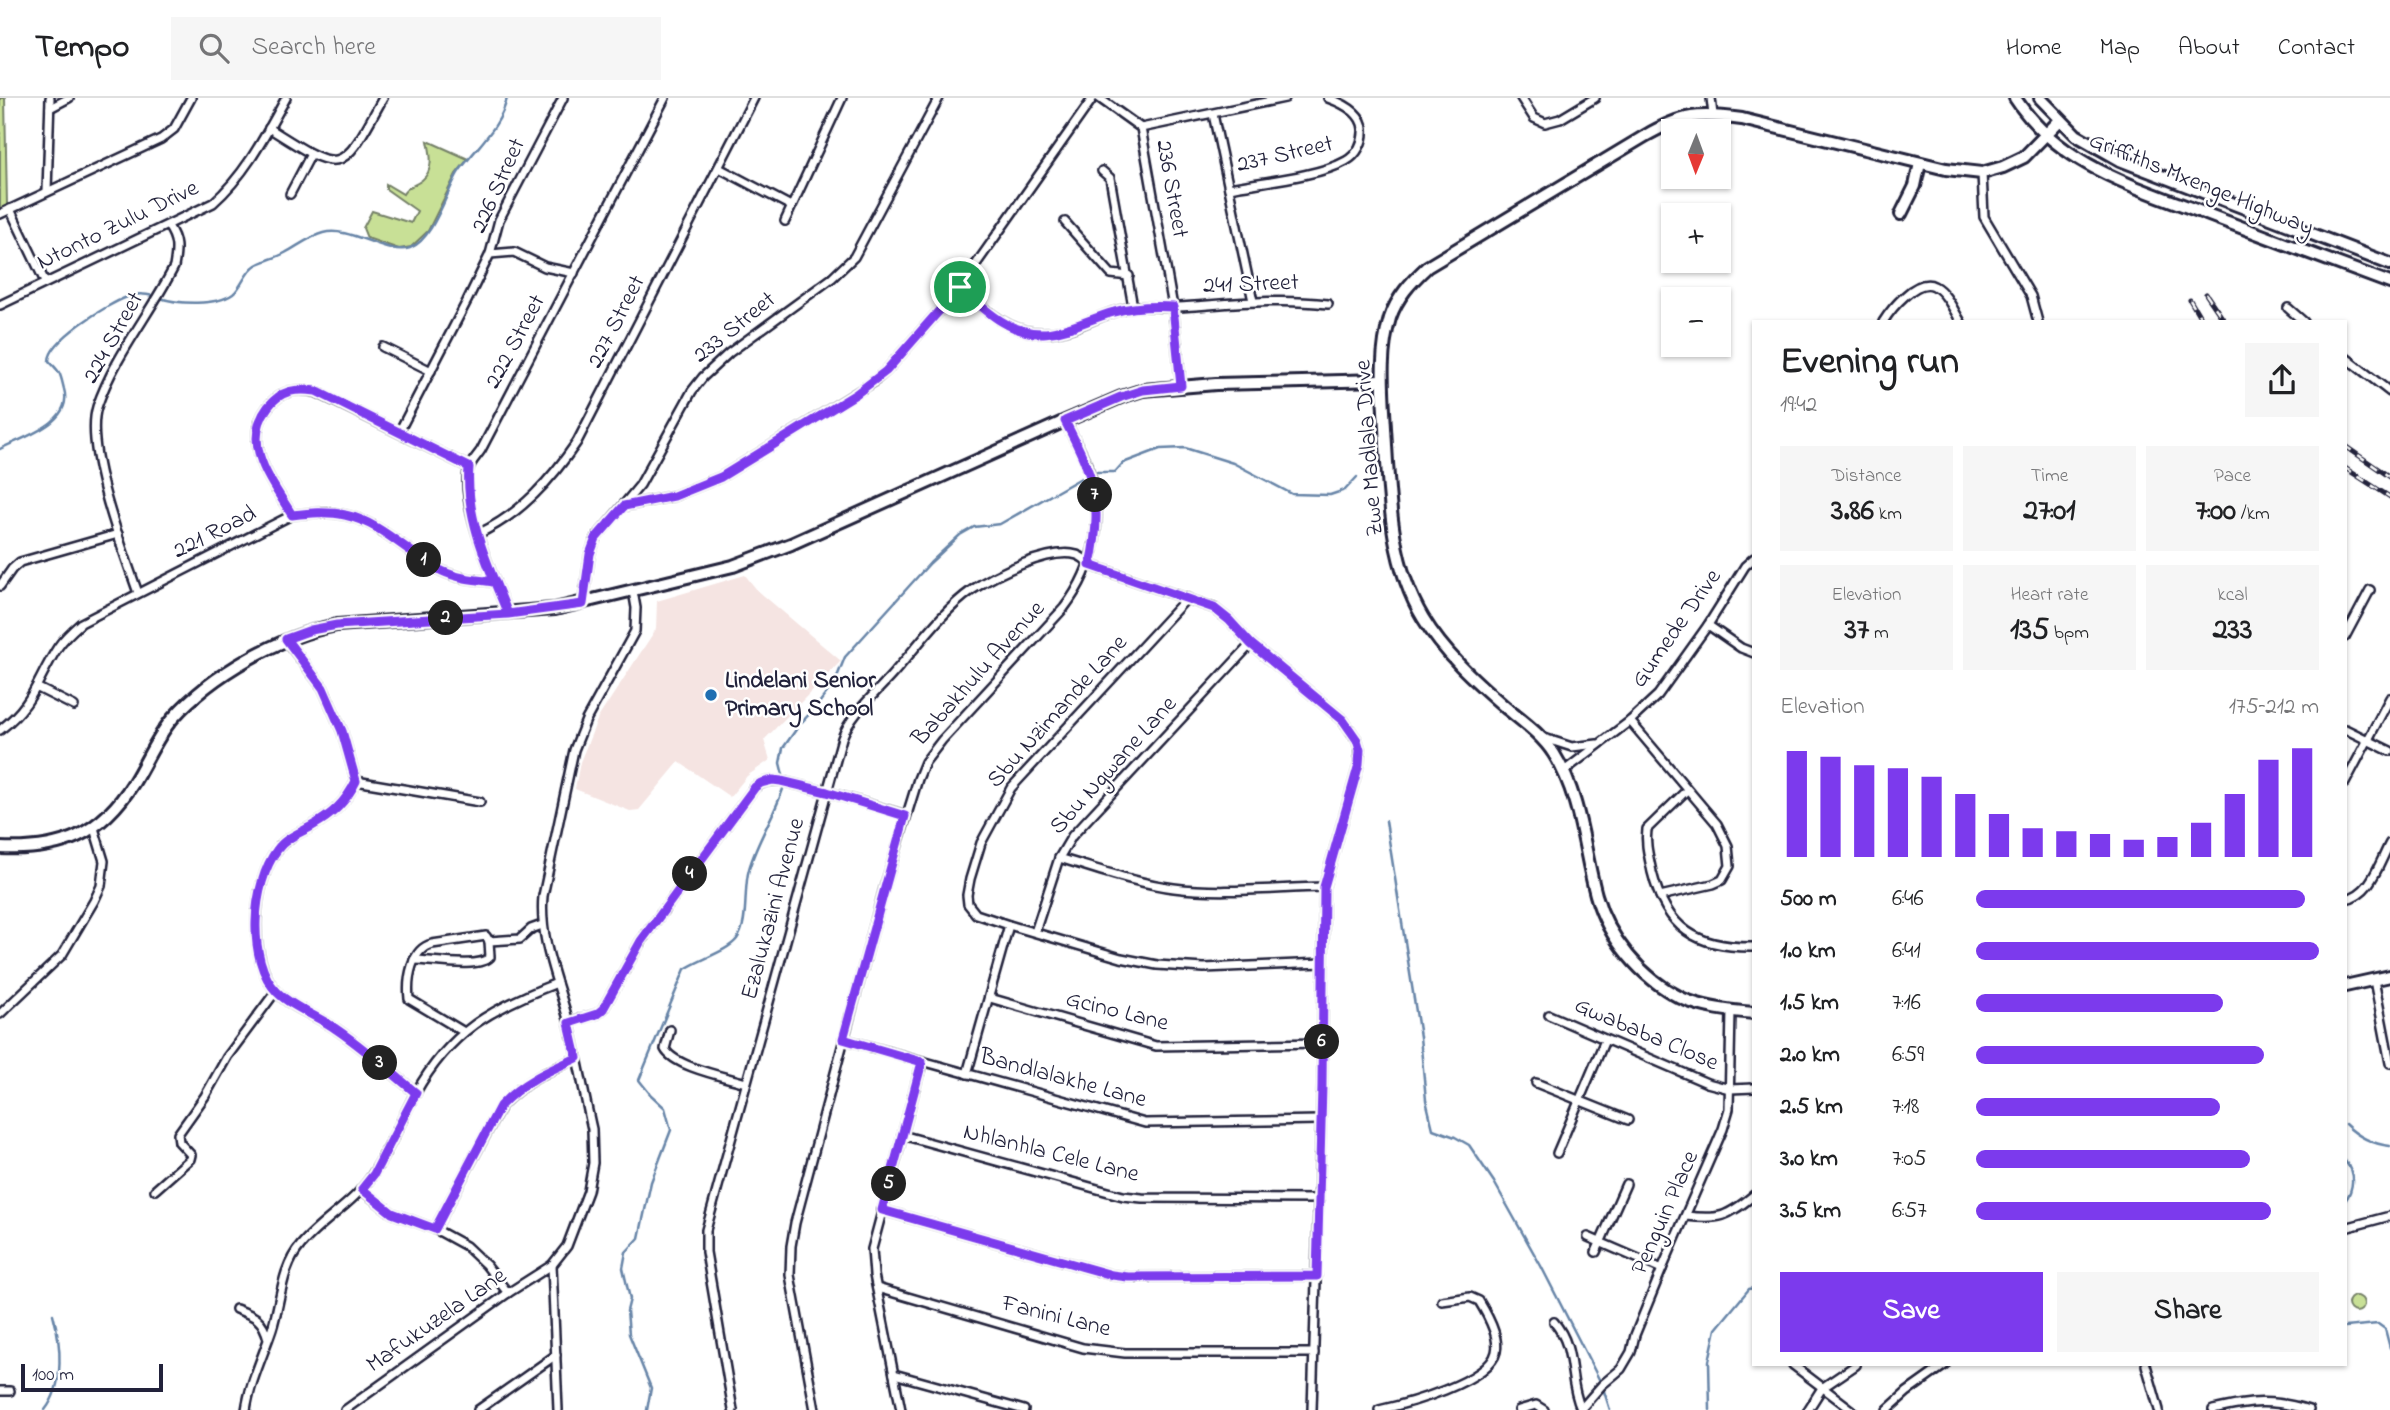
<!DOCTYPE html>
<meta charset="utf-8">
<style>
:root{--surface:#fff;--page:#f6f6f6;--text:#202124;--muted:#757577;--line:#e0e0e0;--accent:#7c3aed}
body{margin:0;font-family:"Indie Flower",sans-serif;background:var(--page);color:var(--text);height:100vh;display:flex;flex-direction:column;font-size:26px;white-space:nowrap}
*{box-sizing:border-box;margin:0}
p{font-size:23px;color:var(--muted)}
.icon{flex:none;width:38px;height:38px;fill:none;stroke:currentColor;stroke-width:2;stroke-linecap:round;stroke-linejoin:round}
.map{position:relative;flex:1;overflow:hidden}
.drawer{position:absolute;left:1752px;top:222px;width:595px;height:1046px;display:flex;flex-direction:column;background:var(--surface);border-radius:0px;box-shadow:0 2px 5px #0004}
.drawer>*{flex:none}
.needle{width:46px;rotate:181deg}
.controls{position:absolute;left:1661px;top:21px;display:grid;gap:14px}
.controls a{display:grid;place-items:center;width:70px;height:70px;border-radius:0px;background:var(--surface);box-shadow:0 2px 5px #0004;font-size:35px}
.scale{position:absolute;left:21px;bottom:18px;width:142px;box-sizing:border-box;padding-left:7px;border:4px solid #22223b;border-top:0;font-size:19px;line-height:24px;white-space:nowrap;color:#22223b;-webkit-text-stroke:5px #fff;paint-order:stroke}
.pin{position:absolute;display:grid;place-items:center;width:60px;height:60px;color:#fff;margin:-30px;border:4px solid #fff;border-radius:50%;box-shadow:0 2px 7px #0007}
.km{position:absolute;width:35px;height:35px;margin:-18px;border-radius:50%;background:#222;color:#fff;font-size:19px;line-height:35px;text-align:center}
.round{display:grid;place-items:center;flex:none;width:74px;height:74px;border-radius:0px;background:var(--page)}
.overview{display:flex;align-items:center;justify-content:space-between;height:119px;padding:0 28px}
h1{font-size:38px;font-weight:800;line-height:52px}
.stats{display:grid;grid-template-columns:repeat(3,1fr);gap:10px;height:119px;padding:7px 28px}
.stats div{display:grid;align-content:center;border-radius:0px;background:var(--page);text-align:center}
.stats b{font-size:30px;font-weight:800}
.stats small{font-size:19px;font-weight:400}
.stats p{font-size:19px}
.chart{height:196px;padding:14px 28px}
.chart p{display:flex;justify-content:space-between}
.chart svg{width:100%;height:126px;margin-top:7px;stroke:var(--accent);stroke-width:6}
.cta{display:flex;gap:14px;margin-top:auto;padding:14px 28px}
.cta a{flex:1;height:80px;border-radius:0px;background:var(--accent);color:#fff;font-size:28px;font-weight:800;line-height:80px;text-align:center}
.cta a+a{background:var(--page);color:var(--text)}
ul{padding:0 28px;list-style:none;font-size:23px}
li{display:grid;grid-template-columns:112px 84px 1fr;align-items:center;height:52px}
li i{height:18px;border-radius:9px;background:var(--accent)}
header{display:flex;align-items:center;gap:42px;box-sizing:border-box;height:98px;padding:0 35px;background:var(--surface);border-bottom:2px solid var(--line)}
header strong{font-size:33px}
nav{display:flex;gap:38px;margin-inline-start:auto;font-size:24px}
.search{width:490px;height:63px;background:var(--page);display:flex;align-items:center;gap:18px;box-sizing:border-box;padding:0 24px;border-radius:0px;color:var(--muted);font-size:26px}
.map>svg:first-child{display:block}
.built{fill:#f5e4e2}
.green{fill:#c8e096;stroke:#758168;stroke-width:2}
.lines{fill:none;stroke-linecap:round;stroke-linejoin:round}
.stream{stroke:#6785a8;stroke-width:2.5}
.street-casing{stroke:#22223b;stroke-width:12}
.secondary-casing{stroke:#22223b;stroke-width:16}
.street{stroke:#fff;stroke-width:7}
.secondary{stroke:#fff;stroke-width:10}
.rail-casing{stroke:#22223b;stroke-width:5}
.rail{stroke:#fff;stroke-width:2.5;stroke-dasharray:8;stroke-linecap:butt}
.route-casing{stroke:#fff;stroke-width:14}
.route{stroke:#7c3aed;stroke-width:9}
.poi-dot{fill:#1f6fb2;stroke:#fff;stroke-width:2.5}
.labels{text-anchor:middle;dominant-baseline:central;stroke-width:5;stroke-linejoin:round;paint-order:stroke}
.street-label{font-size:24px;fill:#22223b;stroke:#fff}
.poi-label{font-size:24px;font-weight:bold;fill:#22223b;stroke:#fff;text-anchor:start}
</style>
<header>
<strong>Tempo</strong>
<div class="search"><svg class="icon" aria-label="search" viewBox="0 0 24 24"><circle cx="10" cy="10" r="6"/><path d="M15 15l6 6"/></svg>Search here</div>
<nav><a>Home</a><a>Map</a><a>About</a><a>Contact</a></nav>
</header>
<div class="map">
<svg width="2390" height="1312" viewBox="0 0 2390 1312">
<rect width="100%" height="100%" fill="#fff"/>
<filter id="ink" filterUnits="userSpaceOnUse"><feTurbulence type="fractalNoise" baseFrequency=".0143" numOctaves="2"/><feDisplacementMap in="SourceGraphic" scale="14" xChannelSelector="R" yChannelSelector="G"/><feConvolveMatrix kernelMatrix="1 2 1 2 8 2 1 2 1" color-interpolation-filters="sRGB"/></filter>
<g filter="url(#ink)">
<path class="built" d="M745,477l12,15 84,71 -77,79 6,20 -23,16 -17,21 -51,-35 -40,48 -9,1 -55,-22 5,-27 18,-44 58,-89 1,-28z"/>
<g class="green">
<path d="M0,0h5l2,107 -7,4z"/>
<path d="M428,43l40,18 -12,15 -28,57 -17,16 -12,2 -32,-11 -4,-10 9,-17 39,12 6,-12 -31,-22v-5l17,10c5,-9 12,-8 19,-14 12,-10 9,-25 6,-39z"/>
<circle cx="2356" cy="1206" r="8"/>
</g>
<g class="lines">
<g class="stream">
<path d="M160,200c18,6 56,8 73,-4 9,-7 12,-22 23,-29 9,-5 20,-7 29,-12 13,-7 24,-16 38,-20 26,-8 64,23 87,15 23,-8 36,-55 48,-75 16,-24 43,-45 49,-75"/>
<path d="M0,351c23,-12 74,-26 64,-60 -4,-16 -3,-16 -15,-28 0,-21 59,-57 78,-64 8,-4 18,-3 27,-1"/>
<path d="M1097,374h18l8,-9 37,-14 25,-1 48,15 59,31 38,1 15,-5 12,-13"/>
<path d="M783,677l-3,-12 3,-15 17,-24 16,-17 19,-25 10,-25 85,-94 30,-28 14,-8 26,-3 81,-46"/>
<path d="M1386,723l34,216 6,63 7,29 22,8 14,8 25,37 47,84 61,119 8,25"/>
<path d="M2345,1026c12,12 28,20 45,22"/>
<path d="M2345,1063c10,12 9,28 0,40"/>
<path d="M2345,1229l33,-3 7,5 5,19"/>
<path d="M45,1312c20,-25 16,-67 8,-96"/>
<path d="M647,1312l4,-22 -22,-54 -2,-23 3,-12 -7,-31 3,-16 13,-14 12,-56 20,-52 -6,-22 -14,-13 -12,-15 46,-111c13,-9 43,-18 52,-30 12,-16 6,-50 12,-70 8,-28 25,-53 34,-80"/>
<path d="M1710,1312l-1,-49 7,-32 33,-40 5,-1"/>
</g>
<defs>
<g id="street">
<path d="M1099,0l42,30 32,179 8,79"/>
<path d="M1521,0l13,20 11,5 15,-4 35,-21"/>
<path d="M1711,0l2,17"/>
<path d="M50,10l19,-10"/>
<path d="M1213,16l40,187"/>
<path d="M269,30c75,48 72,46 114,-30"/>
<path d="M1141,30l144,-30"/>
<path d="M719,70l72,38"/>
<path d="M1102,73l8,7 23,129"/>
<path d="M1982,75l2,44 47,79 7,26"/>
<path d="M1229,90c31,-6 91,-12 117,-27 11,-6 18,-19 17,-32 -1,-17 -21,-26 -35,-31"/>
<path d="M47,93l3,-93"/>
<path d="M290,96l21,-40"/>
<path d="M10,111l35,73"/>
<path d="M0,116l161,-75 13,-10 17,-31"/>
<path d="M785,123l57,-123"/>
<path d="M1065,124l46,52 18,2"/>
<path d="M490,156l24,-2 31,15 29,6"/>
<path d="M960,189c20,18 40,38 66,44 45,9 68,-19 109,-24 14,-1 28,1 43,0 50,-3 99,-9 150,-3"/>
<path d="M0,207l213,-102c33,-29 52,-67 73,-105"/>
<path d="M2288,210l16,14"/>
<path d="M1883,224c8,-13 34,-45 51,-36 12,6 20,25 27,36"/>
<path d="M383,249l48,24"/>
<path d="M2345,259l45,35"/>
<path d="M399,334l68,-131 23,-47 9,-34 64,-122"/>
<path d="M624,408l50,-10 47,-19 151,-94 14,-12 74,-84 133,-189"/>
<path d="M292,417c-20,-33 -52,-72 -24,-108 13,-17 28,-19 48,-15l153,75"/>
<path d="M478,436c43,-20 73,-54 99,-92l177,-344"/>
<path d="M0,488l12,-17 8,-7 98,-28"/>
<path d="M138,495c-15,-43 -54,-144 -41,-186 17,-50 53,-93 77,-140 3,-17 4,-27 -6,-41"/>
<path d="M1187,500l-176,190 -30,55 -11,36 -3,16 1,9 8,10 33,11 112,33 36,7 47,3 119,-5"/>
<path d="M583,506l7,-50 6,-16 44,-53 52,-94 11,-14 26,-24 103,-75 22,-21 85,-159"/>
<path d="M508,516c-13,-32 -50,-114 -39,-146 2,-6 9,-13 12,-18l184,-352"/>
<path d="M1708,527l33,23 13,5"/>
<path d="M2345,539l25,-47"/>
<path d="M286,542l37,48 19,43 14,50c-10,21 -24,34 -44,45 -12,7 -27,12 -35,24 -25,33 -30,111 0,142 15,16 41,24 59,37 28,19 54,42 80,64"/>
<path d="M38,590l36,18"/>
<path d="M1630,623l87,103 11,22 2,20 -8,14 -9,4 -53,12"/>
<path d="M2345,631l45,22"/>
<path d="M0,632c35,-27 36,-49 58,-83 6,-9 15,-17 23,-24l211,-108c17,-2 35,-4 53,0 38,8 64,40 97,56 17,8 35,9 53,11"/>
<path d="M1544,640l28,9 25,-3"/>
<path d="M1564,673l66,-50 28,-26 50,-70 37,-59 9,-8"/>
<path d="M356,683l124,21"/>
<path d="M2345,685l45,-85"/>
<path d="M1687,692l-40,39c-2,15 2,28 5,43 14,57 45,76 102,75"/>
<path d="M1059,760c38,11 76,25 115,30 48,6 100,0 150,-1"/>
<path d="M2345,801c26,-4 34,-36 45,-56"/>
<path d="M1035,834l24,-74 13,-22 179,-192"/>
<path d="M489,843l31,-2 11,-10 11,-4"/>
<path d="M414,862c17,0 65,9 76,-3l-1,-16"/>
<path d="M2374,882l16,83"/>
<path d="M990,900l166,48 166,-3"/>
<path d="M0,916l62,-59 32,-54 7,-15 3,-25 -10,-33"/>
<path d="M1549,917l158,68 23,6 24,-1"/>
<path d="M569,924l28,-8 6,-5 38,-68 114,-154c9,-6 16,-7 26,-6l46,11 78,23"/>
<path d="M670,932l-5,19c9,18 62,28 81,34"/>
<path d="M464,934l-55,-33c-2,-19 2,-50 23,-55l54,-8 3,5"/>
<path d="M843,941l302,84 175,-3"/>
<path d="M967,976l42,-149"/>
<path d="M1536,985l92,37"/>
<path d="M902,1037l221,61 19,2 176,1"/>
<path d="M1557,1055l48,-113"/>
<path d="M155,1092l35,-31 1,-4 -12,-13 -1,-8 27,-38 22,-39 49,-66"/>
<path d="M362,1092l30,23 43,16 31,17 20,19 22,28"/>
<path d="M882,1112l230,65 16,2 189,-1"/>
<path d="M1686,1118c34,4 41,1 68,-21"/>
<path d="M2345,1130l45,-12"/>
<path d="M435,1131l66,-123c21,-23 47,-35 76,-48"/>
<path d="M1588,1139l74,32"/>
<path d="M1596,1154l30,-68"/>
<path d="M877,1190l206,60 42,5h189"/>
<path d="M236,1211c19,7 27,10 32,30"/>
<path d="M1554,1224c23,27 13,56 27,87"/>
<path d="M1793,1267l59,45"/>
<path d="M2146,1267l13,45"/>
<path d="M894,1276l130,36"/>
<path d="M0,1293h10"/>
<path d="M246,1312c4,-28 17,-54 26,-81 9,-28 9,-61 29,-84 22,-26 54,-42 72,-71 16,-25 28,-53 42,-80 35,-63 77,-86 142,-111"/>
<path d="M345,1312l163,-117 44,-28"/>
<path d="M478,1312l78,-55"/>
<path d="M558,1312l-6,-145 15,-19 21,-55 5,-28 -1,-34c-8,-35 -14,-71 -23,-106 -11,-42 -30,-83 -26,-127l31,-146 12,-30 49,-89 1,-23 -3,-17"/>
<path d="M733,1312l-27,-158v-22l136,-492c9,-24 32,-43 49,-62 26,-29 50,-64 81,-86 22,-15 78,-43 105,-35 6,2 9,5 13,10l124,43 15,12 22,24 92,76 14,20 3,10 -1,14 -35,123 -2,199 -10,324"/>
<path d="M815,1312l-25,-135 1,-29 4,-23 89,-334 34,-110 7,-17 17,-22 122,-132c32,-42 42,-93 23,-143 -6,-15 -15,-30 -22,-44"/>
<path d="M901,1312l-27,-135 -2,-26 50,-187"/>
<path d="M1379,1312c27,-6 110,-28 117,-58 4,-15 -9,-38 -17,-51l-9,-4 -28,4"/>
<path d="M1519,1312l17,-5 8,5"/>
<path d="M1580,1312l22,-25 19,-16 10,-17 4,-17 27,-66 61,-140 6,-20 2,-98"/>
<path d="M1808,1312l14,-22 34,-23"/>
<path d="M1887,1312l20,-18 38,-27"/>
<path d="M2213,1312c38,-9 59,-11 96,0"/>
</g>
<g id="secondary">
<path d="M2015,0c44,68 122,89 194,117 60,23 121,46 181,68"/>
<path d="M2040,0l36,37 44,25 270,104"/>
<path d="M1901,116l14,-28 5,-23"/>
<path d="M0,750c61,3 101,-13 134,-66 13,-21 23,-46 39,-64 39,-44 107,-82 164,-93l218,-16 178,-43 58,-22 274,-123 56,-24 22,-7 73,-6 166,-4"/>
<path d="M2345,888l45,-10"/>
<path d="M1754,915c-24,-2 -51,-5 -73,-15 -40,-20 -73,-60 -85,-103 -13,-48 -15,-98 -42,-141 -12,-19 -32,-33 -49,-47 -31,-27 -61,-54 -82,-89 -34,-56 -34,-127 -38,-190 -2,-37 -6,-74 5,-110 7,-21 21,-36 37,-51l218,-131c38,-22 54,-23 97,-17l204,50 36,4 21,-6 21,-10 36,-37"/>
</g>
</defs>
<use href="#street" class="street-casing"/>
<use href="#secondary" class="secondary-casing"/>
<use href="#street" class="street"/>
<use href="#secondary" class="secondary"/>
<defs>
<g id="rail">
<path d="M2206,196l19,28"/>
<path d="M2190,202l13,22"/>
<path d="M2345,348l45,31"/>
<path d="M2345,370l45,29"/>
</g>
</defs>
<use href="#rail" class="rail-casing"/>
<use href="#rail" class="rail"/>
</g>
</g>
<g class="lines" filter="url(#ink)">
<defs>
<path id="route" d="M960,189l-74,84 -30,23 -135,83 -47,19 -50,10 -28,32 -6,16 -7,50 -75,10 -13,-32c-18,-2 -36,-3 -53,-11 -33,-16 -59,-48 -97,-56 -17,-4 -36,-2 -53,0 -20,-33 -52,-71 -24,-108 13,-17 28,-19 48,-16l153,76c-4,51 20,101 39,147l-171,11 -26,5 -25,9 37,49 19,43 14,50c-10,21 -24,34 -44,45 -12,7 -27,12 -35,24 -25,33 -31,111 0,142 16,16 41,24 59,37 28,19 54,42 80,64l-42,81 -12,15 30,24 43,16 65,-123c22,-24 48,-35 77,-48l-8,-35 28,-9 6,-5 38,-68 114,-154 6,-4 12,-3 8,1 46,11 78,24 -62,223 79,23 -40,148 230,65 16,2 189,-1 5,-190 2,-199 35,-123 1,-14 -3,-10 -14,-20 -92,-76 -22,-24 -15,-12 -124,-43c14,-63 4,-88 -25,-144l56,-24 22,-7 38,-4 -8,-79c-20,-1 -39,-1 -59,5 -40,11 -69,36 -113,9 -15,-9 -28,-22 -41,-34"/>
</defs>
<use href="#route" class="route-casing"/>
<use href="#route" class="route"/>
</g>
<circle class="poi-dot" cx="711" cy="597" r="7"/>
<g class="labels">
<g class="street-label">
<text transform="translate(1285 57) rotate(-13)">237 Street</text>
<text transform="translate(2201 87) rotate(22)">Griffiths Mxenge Highway</text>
<text transform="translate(499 88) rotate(-66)">226 Street</text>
<text transform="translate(1171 91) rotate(80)">236 Street</text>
<text transform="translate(118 128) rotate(-26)">Ntonto Zulu Drive</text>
<text transform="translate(1251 187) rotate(-2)">241 Street</text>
<text transform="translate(617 224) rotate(-63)">227 Street</text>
<text transform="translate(735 230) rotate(-39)">233 Street</text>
<text transform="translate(114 240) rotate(-61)">224 Street</text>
<text transform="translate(516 244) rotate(-62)">222 Street</text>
<text transform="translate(1370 350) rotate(-94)">Zwe Madlala Drive</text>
<text transform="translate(215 435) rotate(-27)">221 Road</text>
<text transform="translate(1677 531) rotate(-55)">Gumede Drive</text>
<text transform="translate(979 576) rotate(-48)">Babakhulu Avenue</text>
<text transform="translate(1058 614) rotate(-48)">Sbu Nzimande Lane</text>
<text transform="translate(1114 668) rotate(-48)">Sbu Ngwane Lane</text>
<text transform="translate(774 811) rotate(-75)">Ezalukazini Avenue</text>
<text transform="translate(1117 914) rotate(14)">Gcino Lane</text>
<text transform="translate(1646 937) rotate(23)">Gwababa Close</text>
<text transform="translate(1063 981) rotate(15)">Bandlalakhe Lane</text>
<text transform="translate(1051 1056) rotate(14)">Nhlanhla Cele Lane</text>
<text transform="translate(1666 1115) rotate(-66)">Penguin Place</text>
<text transform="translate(1056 1219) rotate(14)">Fanini Lane</text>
<text transform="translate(437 1223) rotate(-35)">Mafukuzela Lane</text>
</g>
<g class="poi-label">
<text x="725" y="583">Lindelani Senior<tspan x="725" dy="28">Primary School</tspan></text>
</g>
</g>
</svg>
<div class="controls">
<a><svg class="needle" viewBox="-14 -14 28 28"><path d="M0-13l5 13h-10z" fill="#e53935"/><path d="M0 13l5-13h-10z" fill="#757577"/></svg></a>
<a>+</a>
<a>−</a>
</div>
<div class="scale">100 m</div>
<div class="pin" style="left:960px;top:189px;background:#1e9e55"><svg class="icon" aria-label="arrive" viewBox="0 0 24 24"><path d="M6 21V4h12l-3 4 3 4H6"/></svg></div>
<b class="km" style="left:424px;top:462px">1</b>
<b class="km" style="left:446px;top:520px">2</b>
<b class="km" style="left:380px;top:965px">3</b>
<b class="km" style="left:690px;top:776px">4</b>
<b class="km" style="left:889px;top:1086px">5</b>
<b class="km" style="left:1322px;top:944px">6</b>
<b class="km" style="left:1095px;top:397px">7</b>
<section class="drawer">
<div class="overview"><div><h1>Evening run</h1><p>19:42</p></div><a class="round"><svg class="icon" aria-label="share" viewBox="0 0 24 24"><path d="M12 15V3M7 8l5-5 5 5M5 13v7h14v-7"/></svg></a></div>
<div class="stats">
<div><p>Distance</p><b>3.86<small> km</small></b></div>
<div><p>Time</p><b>27:01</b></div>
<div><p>Pace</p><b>7:00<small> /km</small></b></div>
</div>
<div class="stats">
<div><p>Elevation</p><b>37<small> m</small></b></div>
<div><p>Heart rate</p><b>135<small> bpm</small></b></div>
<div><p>kcal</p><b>233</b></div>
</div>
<div class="chart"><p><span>Elevation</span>175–212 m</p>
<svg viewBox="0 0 160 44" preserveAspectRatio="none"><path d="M5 44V7M15 44V9M25 44V12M35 44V13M45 44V16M55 44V22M65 44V29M75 44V34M85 44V35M95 44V36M105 44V38M115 44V37M125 44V32M135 44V22M145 44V10M155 44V6"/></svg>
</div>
<ul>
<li><b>500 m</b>6:46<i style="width:96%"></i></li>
<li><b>1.0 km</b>6:41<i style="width:100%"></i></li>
<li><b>1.5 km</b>7:16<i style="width:72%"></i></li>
<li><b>2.0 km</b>6:59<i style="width:84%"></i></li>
<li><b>2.5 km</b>7:18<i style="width:71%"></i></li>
<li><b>3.0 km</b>7:05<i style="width:80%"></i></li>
<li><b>3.5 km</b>6:57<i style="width:86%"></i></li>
</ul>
<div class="cta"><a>Save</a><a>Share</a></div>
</section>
</div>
